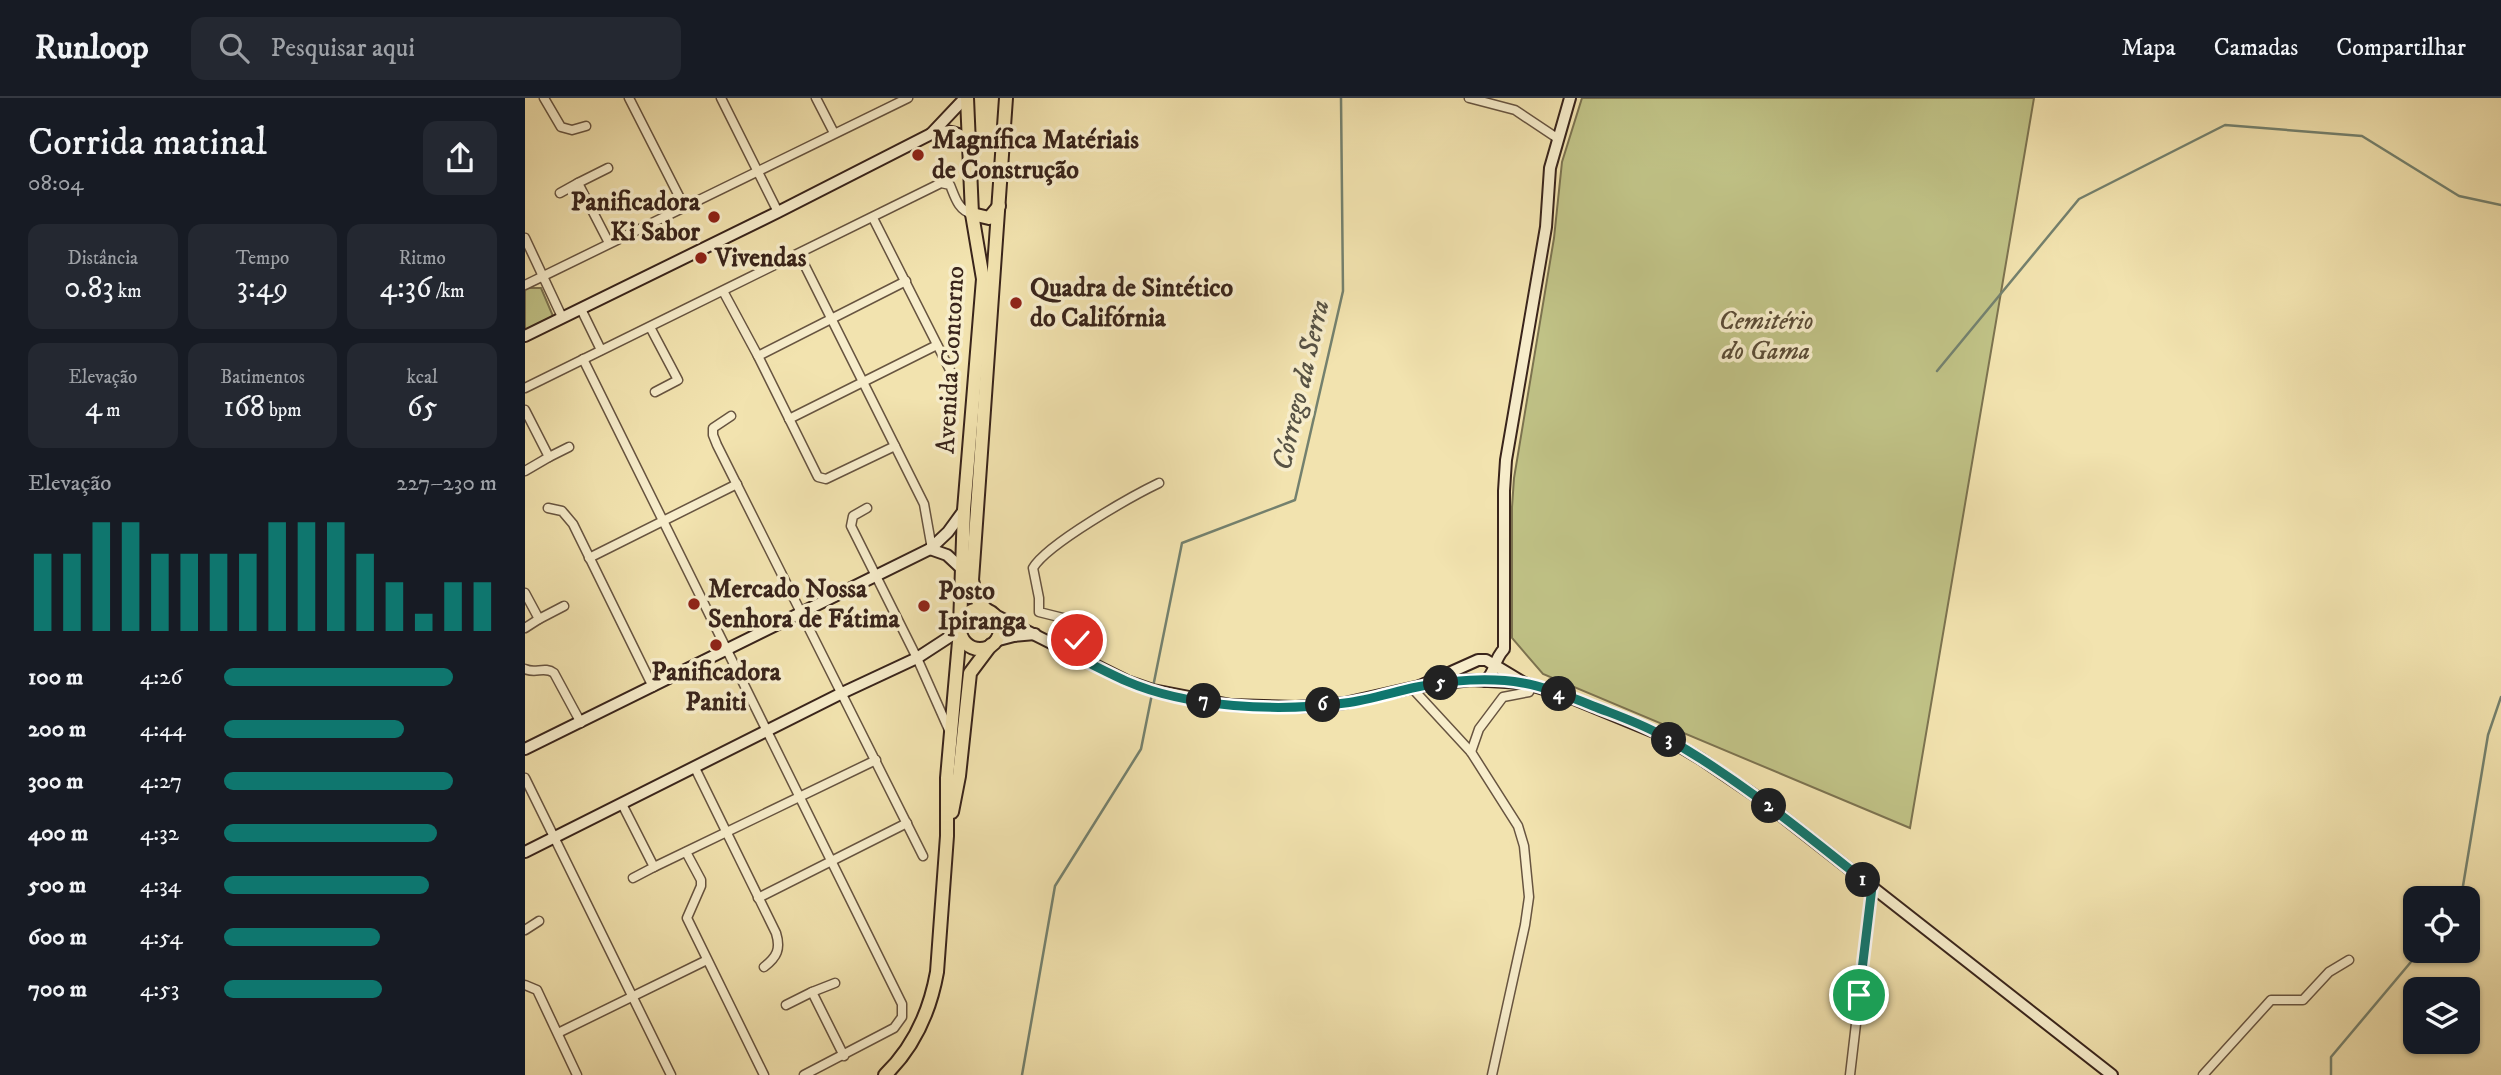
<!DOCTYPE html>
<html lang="pt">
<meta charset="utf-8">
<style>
:root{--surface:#171b24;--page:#242831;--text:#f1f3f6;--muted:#9ea1a6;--line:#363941;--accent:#0f766e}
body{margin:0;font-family:"IM FELL DW Pica",serif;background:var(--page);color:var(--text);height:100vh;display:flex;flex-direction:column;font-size:26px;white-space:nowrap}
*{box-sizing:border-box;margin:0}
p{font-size:23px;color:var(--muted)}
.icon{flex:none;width:38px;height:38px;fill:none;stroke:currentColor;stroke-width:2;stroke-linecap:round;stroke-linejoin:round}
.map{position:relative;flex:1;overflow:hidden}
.drawer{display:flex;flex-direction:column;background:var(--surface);width:525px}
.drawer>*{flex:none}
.fabs{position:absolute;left:1878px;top:788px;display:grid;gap:14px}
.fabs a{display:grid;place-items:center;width:77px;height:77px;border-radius:14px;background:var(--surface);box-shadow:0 2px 5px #0004;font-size:35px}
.pin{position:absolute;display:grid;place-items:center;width:60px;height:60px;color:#fff;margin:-30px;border:4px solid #fff;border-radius:50%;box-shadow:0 2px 7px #0007}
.km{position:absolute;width:35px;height:35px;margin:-18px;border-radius:50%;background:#222;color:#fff;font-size:19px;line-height:35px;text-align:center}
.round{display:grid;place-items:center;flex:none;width:74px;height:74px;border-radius:14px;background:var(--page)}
.head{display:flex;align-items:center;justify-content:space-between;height:119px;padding:0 28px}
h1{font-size:38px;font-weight:600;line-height:52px}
.stats{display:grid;grid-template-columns:repeat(3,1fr);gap:10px;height:119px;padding:7px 28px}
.stats div{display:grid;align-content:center;border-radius:14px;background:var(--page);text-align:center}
.stats b{font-size:30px;font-weight:600}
.stats small{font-size:19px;font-weight:400}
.stats p{font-size:19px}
.chart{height:196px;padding:14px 28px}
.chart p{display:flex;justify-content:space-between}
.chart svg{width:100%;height:126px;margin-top:7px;stroke:var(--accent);stroke-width:6}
ul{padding:0 28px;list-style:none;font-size:23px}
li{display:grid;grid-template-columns:112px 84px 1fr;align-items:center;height:52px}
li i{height:18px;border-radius:9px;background:var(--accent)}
header{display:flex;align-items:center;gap:42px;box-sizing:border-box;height:98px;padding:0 35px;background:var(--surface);border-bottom:2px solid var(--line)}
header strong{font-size:33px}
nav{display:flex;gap:38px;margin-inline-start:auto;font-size:24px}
.search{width:490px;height:63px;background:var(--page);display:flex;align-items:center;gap:18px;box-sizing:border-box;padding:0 24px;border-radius:14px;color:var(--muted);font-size:26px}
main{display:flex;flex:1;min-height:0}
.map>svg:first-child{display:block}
.green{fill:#c0c286;stroke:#7c7350;stroke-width:2}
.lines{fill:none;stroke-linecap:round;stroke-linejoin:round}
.stream{stroke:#74816e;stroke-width:2.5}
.street-casing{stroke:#675440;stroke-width:11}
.secondary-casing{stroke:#39241b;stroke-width:14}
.primary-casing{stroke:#39241b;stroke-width:16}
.street{stroke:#f7edcb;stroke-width:8}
.secondary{stroke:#f7edcb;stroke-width:10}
.primary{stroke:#f2e3af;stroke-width:12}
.route-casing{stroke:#fff;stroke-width:14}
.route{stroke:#0f766e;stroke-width:9}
.poi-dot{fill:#8f2418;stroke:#f7edcb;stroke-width:2.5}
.labels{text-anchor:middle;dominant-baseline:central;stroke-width:7;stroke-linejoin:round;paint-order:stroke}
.poi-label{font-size:26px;font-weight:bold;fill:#39241b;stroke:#f7edcb;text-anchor:start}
.park-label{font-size:26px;font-style:italic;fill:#5b4c36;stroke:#f7edcb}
.street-label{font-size:26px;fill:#39241b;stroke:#f7edcb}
.water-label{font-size:28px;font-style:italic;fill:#575244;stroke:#f7edcb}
</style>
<header>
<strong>Runloop</strong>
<div class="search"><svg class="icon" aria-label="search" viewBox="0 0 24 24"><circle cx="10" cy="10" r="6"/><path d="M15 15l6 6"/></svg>Pesquisar aqui</div>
<nav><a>Mapa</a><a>Camadas</a><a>Compartilhar</a></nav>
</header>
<main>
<section class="drawer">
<div class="head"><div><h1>Corrida matinal</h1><p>08:04</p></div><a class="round"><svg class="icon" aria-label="share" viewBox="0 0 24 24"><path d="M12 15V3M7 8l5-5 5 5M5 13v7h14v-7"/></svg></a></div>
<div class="stats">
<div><p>Distância</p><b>0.83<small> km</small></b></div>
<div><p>Tempo</p><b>3:49</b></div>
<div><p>Ritmo</p><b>4:36<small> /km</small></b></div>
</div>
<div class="stats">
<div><p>Elevação</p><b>4<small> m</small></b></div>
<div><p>Batimentos</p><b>168<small> bpm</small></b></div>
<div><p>kcal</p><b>65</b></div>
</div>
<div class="chart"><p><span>Elevação</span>227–230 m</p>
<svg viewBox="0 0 160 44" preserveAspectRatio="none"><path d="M5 44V17M15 44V17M25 44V6M35 44V6M45 44V17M55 44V17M65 44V17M75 44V17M85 44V6M95 44V6M105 44V6M115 44V17M125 44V27M135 44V38M145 44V27M155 44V27"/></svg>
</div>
<ul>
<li><b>100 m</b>4:26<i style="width:84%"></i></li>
<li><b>200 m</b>4:44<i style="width:66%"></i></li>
<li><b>300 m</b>4:27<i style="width:84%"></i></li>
<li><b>400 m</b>4:32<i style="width:78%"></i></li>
<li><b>500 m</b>4:34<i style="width:75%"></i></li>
<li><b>600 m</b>4:54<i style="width:57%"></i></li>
<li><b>700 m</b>4:53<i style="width:58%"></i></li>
</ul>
</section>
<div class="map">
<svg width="1976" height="977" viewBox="0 0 1976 977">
<rect width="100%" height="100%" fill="#f2e3af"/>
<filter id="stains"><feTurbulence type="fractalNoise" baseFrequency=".00286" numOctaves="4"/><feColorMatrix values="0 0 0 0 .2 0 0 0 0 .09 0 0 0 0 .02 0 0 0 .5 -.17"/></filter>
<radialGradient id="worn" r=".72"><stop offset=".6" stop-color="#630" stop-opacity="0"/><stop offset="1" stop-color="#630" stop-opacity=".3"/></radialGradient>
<g class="green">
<path d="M1057,0h452l-124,730 -367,-154 -31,-36v-131l2,-29 40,-240 8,-76z"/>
<path d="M0,190h16l12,28 -28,14z"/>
</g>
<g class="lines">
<g class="stream">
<path d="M1412,273l142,-172 146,-74 137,11 97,60 42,9"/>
<path d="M628,589l29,-144 113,-43 48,-209 -2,-193"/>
<path d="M1936,800l27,-163 13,-38"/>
<path d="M497,977l33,-189 86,-137 11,-55"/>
<path d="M1806,977v-18l90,-107"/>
</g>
<defs>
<g id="street">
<path d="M19,0l17,29 11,3 14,-4"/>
<path d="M104,0l55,108"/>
<path d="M196,0l57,114"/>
<path d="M291,0l18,35"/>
<path d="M944,0l46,12 42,28"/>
<path d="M83,70l-30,15 31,60"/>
<path d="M35,95l18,-10"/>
<path d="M348,120l80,158"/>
<path d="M0,140l37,79"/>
<path d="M274,156l125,250 8,45"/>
<path d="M0,187l383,-187"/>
<path d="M198,193l35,65 60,121 8,2 69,-33"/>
<path d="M56,211l20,41"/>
<path d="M125,229l28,53 -23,12"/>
<path d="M233,258l148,-75"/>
<path d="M58,261l319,645v13l-8,11 -90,47"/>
<path d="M0,290l416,-205 9,2c5,12 8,25 22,29"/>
<path d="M0,312l24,47 20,-10"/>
<path d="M206,318l-18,12v7l4,10 206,411"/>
<path d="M264,321l148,-74"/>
<path d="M0,373l24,-14"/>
<path d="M23,410l14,3 11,13 80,163"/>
<path d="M342,410l-14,8 -2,10 66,132 32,72"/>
<path d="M64,460l148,-74"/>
<path d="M0,495l14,26 25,-13"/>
<path d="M0,530l14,-9"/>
<path d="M548,557l4,-15v-12l-10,-9 -28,-7v-14l-6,-30c14,-24 99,-72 126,-85"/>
<path d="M0,571c10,5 20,-3 29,4l27,50"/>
<path d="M887,590l59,64 47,74 6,20 5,51 -4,28 -33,150"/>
<path d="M946,654l8,-23 24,-32 26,-5 3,-6"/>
<path d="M170,670l81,165c5,16 1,24 -12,34"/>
<path d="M0,680l146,297"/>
<path d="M97,706l32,63 -21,11"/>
<path d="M161,754l15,28v6l-14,32 77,157"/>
<path d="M129,769l222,-107"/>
<path d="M233,800l149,-75"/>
<path d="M0,832l14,-9"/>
<path d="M310,885l-23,9 32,64"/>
<path d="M0,887l12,5 40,85"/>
<path d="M261,907l26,-13"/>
<path d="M33,935l149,-73"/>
<path d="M1325,977l22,-188"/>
<path d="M1678,977l68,-75h32l26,-28 20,-12"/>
</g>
<g id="secondary">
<path d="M406,36l34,-36"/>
<path d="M0,238l253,-124 153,-78c14,-4 24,-4 36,5"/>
<path d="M405,451l17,6 14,13"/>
<path d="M466,515l136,68 26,9 78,15 65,2 49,-4 75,-17 51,-6 52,3"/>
<path d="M470,543l19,-5 21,-2"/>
<path d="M960,583c11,-8 7,-19 19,-32v-158l2,-31 40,-233 4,-59 20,-70"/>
<path d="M895,588l58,-26h8l38,23 45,14 90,37 42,25 59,40 352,276"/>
<path d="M0,651l405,-200 18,-17 16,-22"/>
<path d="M0,754l317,-159 75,-35 43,-28"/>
</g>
<g id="primary">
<path d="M447,116l17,4 10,-12"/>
<circle cx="455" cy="531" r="20"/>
<path d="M462,513l-11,-13 -4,-18 34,-482"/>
<path d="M435,528l4,-116 19,-231 -11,-65 -5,-116"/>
<path d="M427,714l7,-36 11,-103 21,-28"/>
<path d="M360,977c29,-28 45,-64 52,-103l10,-136v-58l13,-148"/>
</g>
</defs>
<use href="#street" class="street-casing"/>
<use href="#secondary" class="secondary-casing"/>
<use href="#primary" class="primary-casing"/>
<use href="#street" class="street"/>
<use href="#secondary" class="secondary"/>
<use href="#primary" class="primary"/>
</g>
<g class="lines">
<defs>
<path id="route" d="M552,542l-4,15c18,9 35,18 53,26 62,27 152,31 219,22 25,-3 48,-11 72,-16 32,-7 74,-10 106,-4 23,4 48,14 70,23 23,9 47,17 68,29 76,42 143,98 211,152l-13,108"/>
</defs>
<use href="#route" class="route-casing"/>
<use href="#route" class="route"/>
</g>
<g class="poi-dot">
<circle cx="393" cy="57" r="7"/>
<circle cx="189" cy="119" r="7"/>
<circle cx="176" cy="160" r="7"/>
<circle cx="491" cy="205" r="7"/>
<circle cx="169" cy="506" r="7"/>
<circle cx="399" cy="508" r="7"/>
<circle cx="191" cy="547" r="7"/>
</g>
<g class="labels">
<g class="poi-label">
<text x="407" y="42">Magnífica Matériais<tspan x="407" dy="30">de Construção</tspan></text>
<text x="175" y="104" text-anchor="end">Panificadora<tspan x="175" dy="30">Ki Sabor</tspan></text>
<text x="190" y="160">Vivendas</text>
<text x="505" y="190">Quadra de Sintético<tspan x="505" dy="30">do Califórnia</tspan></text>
<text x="183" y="491">Mercado Nossa<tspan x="183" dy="30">Senhora de Fátima</tspan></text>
<text x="413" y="493">Posto<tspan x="413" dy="30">Ipiranga</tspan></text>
<text x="191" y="574" text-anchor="middle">Panificadora<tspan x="191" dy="30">Paniti</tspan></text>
</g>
<g class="park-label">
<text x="1241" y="223">Cemitério<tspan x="1241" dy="30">do Gama</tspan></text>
</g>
<g class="street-label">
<text transform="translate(426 262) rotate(-87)">Avenida Contorno</text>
</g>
<g class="water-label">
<text transform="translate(776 287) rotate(-77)">Córrego da Serra</text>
</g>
</g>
<rect width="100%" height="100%" filter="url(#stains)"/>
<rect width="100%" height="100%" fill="url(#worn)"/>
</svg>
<div class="fabs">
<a><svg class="icon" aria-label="locate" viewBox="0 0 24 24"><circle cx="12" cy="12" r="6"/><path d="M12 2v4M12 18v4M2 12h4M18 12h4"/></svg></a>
<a><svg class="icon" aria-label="layers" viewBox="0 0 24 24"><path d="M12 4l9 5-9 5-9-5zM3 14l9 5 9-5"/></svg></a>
</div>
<div class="pin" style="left:1334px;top:897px;background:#1e9e55"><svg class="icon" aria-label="arrive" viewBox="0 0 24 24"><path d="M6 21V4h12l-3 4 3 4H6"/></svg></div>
<div class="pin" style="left:552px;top:542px;background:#d93025"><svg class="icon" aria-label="check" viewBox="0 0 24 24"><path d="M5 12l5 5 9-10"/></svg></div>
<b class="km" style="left:1338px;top:782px">1</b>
<b class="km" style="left:1244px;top:708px">2</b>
<b class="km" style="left:1144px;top:642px">3</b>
<b class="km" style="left:1034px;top:596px">4</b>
<b class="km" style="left:916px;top:585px">5</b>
<b class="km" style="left:798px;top:607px">6</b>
<b class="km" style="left:679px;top:603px">7</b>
</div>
</main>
